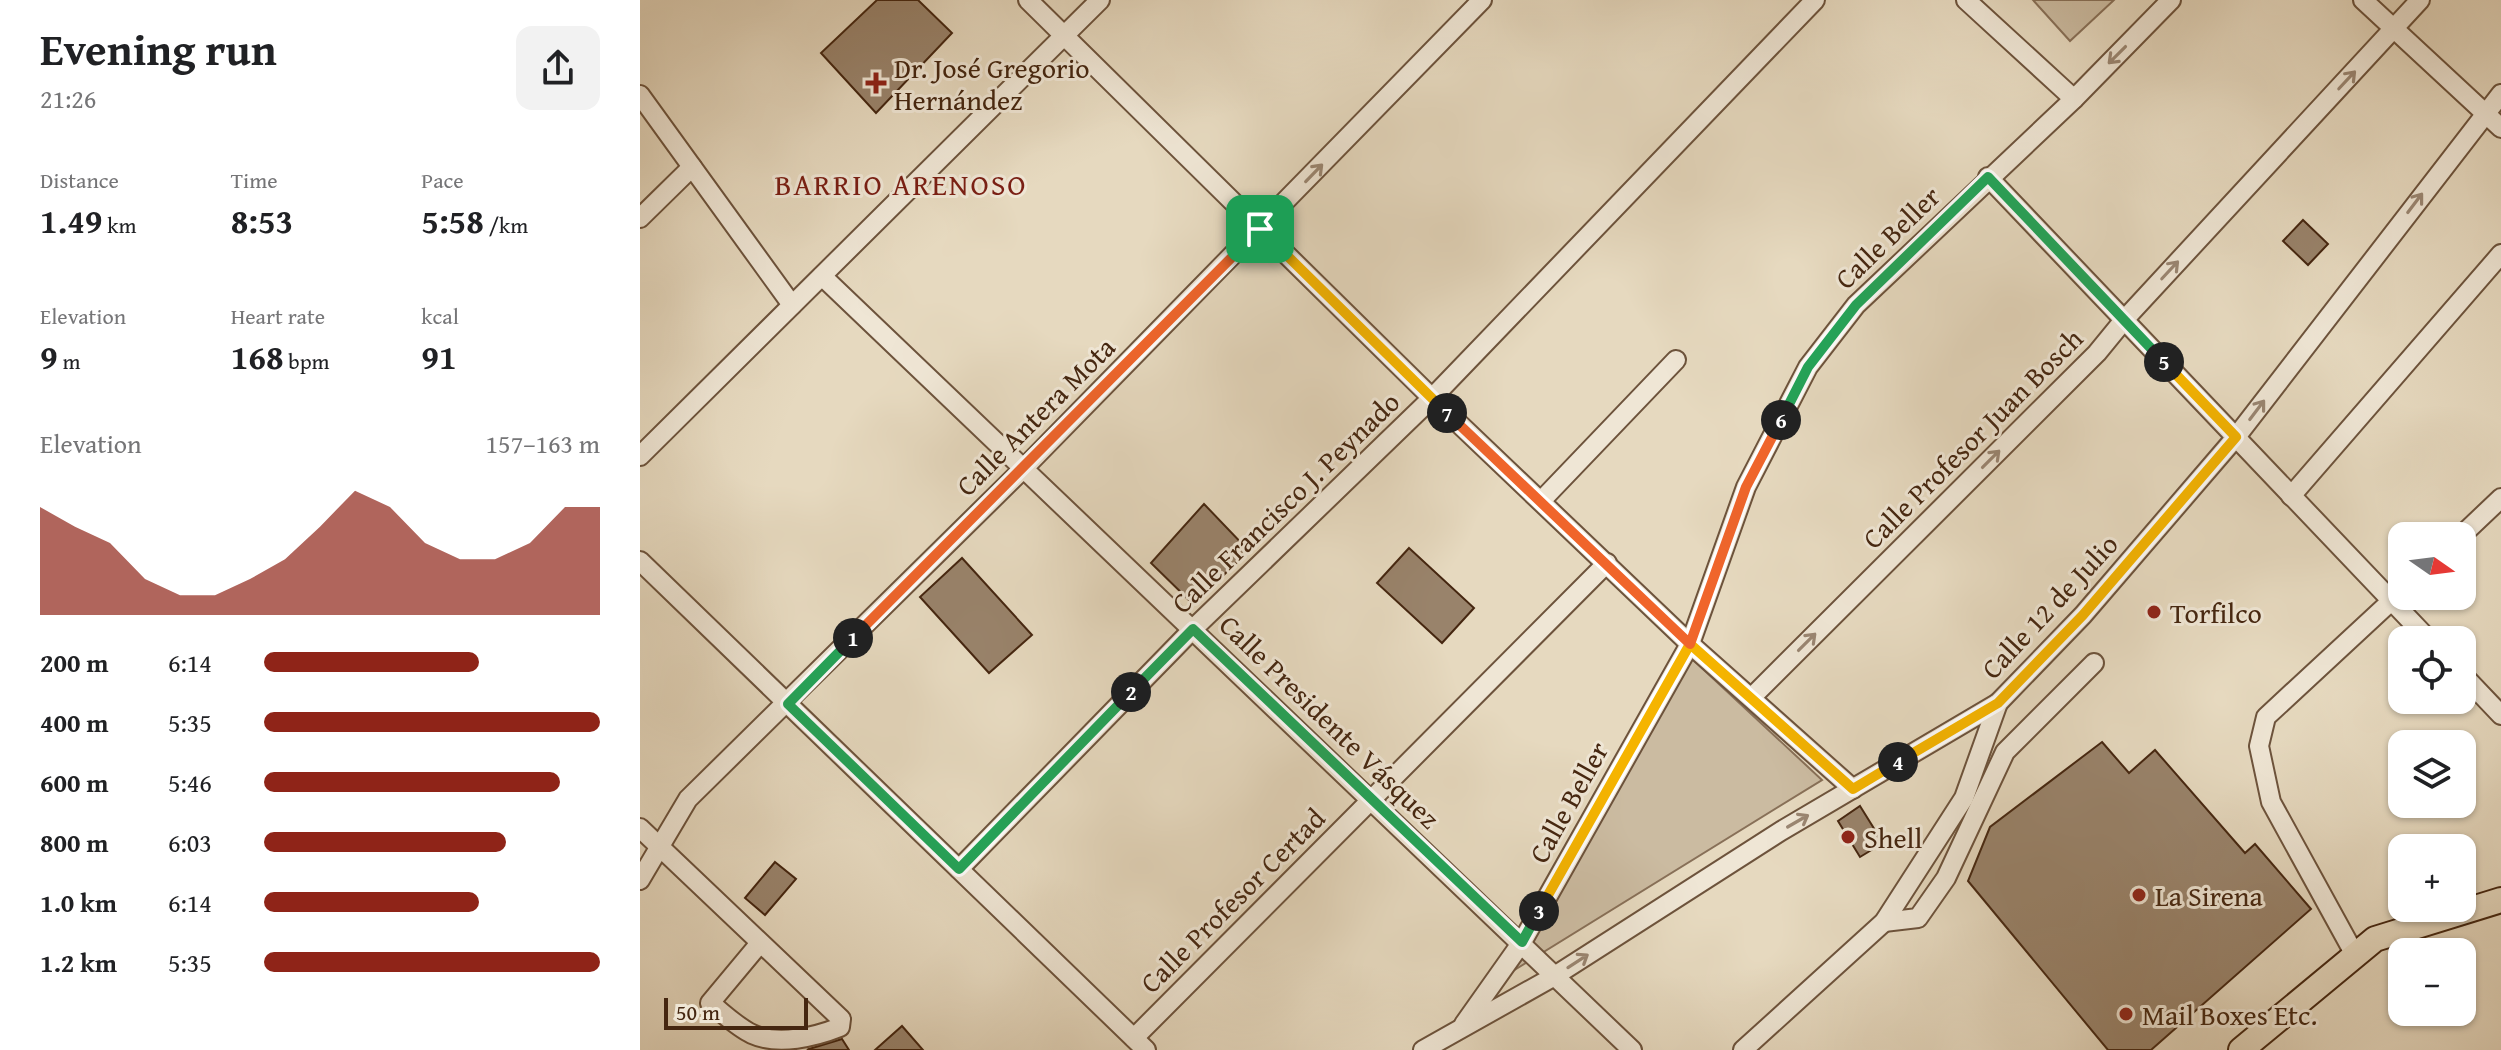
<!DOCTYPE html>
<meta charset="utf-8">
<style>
:root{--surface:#fff;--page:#f2f2f2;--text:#202124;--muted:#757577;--accent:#8f2418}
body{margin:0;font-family:"Gentium Book Plus",serif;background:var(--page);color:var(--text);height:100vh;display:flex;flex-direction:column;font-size:30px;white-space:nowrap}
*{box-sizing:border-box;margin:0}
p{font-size:26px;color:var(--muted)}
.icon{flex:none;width:44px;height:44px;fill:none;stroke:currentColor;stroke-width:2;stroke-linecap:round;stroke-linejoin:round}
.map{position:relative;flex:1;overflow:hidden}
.details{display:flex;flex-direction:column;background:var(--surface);width:640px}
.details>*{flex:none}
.needle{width:52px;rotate:104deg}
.fabs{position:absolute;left:1748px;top:522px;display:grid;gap:16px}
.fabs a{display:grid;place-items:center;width:88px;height:88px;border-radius:16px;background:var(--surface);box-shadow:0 2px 6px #0004;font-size:40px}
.scale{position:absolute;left:24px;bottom:20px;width:144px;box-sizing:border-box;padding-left:8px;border:4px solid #452610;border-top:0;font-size:22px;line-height:28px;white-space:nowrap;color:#452610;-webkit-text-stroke:6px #efe6d5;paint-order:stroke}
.pin{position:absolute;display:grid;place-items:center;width:68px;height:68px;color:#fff;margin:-34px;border-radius:16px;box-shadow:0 4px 12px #0006}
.km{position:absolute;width:40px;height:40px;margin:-20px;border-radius:50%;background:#222;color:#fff;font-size:22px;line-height:40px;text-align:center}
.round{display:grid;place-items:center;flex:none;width:84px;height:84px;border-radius:16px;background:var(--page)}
.headline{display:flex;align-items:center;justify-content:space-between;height:136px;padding:0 40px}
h1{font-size:44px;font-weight:700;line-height:60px}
.stats{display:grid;grid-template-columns:repeat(3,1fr);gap:12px;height:136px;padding:8px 40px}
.stats div{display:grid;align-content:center}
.stats b{font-size:34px;font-weight:700}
.stats small{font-size:22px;font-weight:400}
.stats p{font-size:22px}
.chart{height:224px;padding:16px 40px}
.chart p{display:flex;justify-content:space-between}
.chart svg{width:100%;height:144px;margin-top:8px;fill:var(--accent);opacity:.7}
ul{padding:0 40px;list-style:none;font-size:26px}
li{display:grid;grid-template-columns:128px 96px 1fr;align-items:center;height:60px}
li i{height:20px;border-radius:10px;background:var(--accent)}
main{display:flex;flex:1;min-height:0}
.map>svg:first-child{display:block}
.green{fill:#cbbba1;stroke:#887058;stroke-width:2}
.building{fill:#99836b;stroke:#452610;stroke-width:2}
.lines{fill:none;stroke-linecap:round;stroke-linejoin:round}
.minor-casing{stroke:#6d533c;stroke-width:22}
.major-casing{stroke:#452610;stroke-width:28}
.minor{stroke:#efe6d5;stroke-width:18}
.major{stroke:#e6d9bf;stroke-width:24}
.oneway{stroke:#9a8672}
.split-1-casing{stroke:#fff;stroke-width:16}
.split-2-casing{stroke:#fff;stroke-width:16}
.split-3-casing{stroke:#fff;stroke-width:16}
.split-4-casing{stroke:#fff;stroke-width:16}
.split-5-casing{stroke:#fff;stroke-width:16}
.split-6-casing{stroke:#fff;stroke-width:16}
.split-7-casing{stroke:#fff;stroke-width:16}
.split-8-casing{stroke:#fff;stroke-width:16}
.split-1{stroke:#f0652b;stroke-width:10}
.split-2{stroke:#22a559;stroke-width:10}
.split-3{stroke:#22a559;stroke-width:10}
.split-4{stroke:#f5b400;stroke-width:10}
.split-5{stroke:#f5b400;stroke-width:10}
.split-6{stroke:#22a559;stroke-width:10}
.split-7{stroke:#f0652b;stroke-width:10}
.split-8{stroke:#f5b400;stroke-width:10}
.poi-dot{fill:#8f2418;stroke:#efe6d5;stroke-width:3}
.labels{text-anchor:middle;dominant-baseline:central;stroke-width:6;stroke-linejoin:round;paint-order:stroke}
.poi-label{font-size:28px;fill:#452610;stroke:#efe6d5;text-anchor:start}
.street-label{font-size:28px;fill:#452610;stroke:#efe6d5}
.neighbourhood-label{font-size:30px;letter-spacing:2px;fill:#7a1f14;stroke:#efe6d5}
</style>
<main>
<section class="details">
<div class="headline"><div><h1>Evening run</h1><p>21:26</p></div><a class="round"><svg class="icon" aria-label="share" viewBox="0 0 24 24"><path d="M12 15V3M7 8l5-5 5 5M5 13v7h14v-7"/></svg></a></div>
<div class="stats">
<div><p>Distance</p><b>1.49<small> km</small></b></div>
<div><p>Time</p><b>8:53</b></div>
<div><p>Pace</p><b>5:58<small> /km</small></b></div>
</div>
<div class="stats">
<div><p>Elevation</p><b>9<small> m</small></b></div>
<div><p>Heart rate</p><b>168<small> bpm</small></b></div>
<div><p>kcal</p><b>91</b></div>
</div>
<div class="chart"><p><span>Elevation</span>157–163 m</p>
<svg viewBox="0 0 160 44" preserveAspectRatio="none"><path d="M0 44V11L10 17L20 22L30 33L40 38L50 38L60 33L70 27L80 17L90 6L100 11L110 22L120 27L130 27L140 22L150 11L160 11V44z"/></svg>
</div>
<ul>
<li><b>200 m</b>6:14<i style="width:64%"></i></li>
<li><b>400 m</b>5:35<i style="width:100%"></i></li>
<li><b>600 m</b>5:46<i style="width:88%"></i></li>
<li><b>800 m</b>6:03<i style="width:72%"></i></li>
<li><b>1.0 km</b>6:14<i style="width:64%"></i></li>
<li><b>1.2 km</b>5:35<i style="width:100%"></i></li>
</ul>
</section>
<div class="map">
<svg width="1861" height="1050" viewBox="0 0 1861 1050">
<rect width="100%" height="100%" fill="#e6d9bf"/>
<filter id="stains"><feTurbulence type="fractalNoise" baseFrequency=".0025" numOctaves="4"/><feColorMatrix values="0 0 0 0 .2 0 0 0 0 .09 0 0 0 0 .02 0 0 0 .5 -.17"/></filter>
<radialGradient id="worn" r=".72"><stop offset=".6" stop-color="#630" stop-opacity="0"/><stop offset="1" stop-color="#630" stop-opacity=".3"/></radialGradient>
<g class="green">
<path d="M1393,0h81l-44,41z"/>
<path d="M1050,657l132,123 -327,202z"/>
</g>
<g class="building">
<path d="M237,0h41l34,33 -76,80 -55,-60z"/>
<path d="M1663,220l25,24 -20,21 -25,-24z"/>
<path d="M564,504l45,47 -56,53 -42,-41z"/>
<path d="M769,548l65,60 -32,35 -65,-60z"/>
<path d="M322,558l70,77 -43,38 -69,-76z"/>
<path d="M1462,742l27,31 26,-23 90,103 10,-9 56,65 -160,141h-43l-140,-169 22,-54z"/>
<path d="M1220,806l23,37 -23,14 -22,-36z"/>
<path d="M135,862l21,17 -31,36 -20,-17z"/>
<path d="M262,1026l21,24h-48z"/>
<path d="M202,1039l7,11h-42l2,-1z"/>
</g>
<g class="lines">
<defs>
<g id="minor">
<path d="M388,0l404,398 258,246 163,145"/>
<path d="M1326,0l108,99"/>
<path d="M1723,0l138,128"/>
<path d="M0,95l152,210"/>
<path d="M1348,177l441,463"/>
<path d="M0,218l52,-51"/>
<path d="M182,276l810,774"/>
<path d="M0,456l460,-456"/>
<path d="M1651,496l210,-242"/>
<path d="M901,501l135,-141"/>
<path d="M1821,536l40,-38"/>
<path d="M0,561l506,489"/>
<path d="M1822,674l39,41"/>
<path d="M1112,697l345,-344 27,-33 296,-320"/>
<path d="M0,828l201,191 -1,8c-25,10 -62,19 -88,7 -15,-7 -29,-21 -42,-31l50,-60"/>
<path d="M319,869l234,-240 239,-231 383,-398"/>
<path d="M0,880l48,-81 336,-331 458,-468"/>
<path d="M1244,922l34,-4 28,-40 59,-126 89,-89"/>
<path d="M1715,955l-84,-153 -12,-56 7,-29 136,-126"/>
<path d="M824,1024l58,-82 168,-298 56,-157 62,-120 48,-62 218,-206 97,-99"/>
<path d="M494,1038l473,-475"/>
<path d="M783,1050l130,-73 228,-146 217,-128 85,-88 153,-178 265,-343"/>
<path d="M1103,1050l141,-128 80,-124 34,-95"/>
</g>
<path id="major" d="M1601,1050l134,-111 126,-39"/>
</defs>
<use href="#minor" class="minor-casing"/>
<use href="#major" class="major-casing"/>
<use href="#minor" class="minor"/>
<use href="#major" class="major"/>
</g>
<defs><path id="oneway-shaft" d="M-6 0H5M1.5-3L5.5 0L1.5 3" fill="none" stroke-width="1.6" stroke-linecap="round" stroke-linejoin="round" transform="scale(2)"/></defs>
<g class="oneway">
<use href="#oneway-shaft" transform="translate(1477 55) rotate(135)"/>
<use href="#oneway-shaft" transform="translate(1707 80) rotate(-47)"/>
<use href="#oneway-shaft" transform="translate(674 173) rotate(-46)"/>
<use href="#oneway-shaft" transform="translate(1775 203) rotate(-53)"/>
<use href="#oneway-shaft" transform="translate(1530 270) rotate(-47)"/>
<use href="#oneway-shaft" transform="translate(1617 410) rotate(-53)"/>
<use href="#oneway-shaft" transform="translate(1351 459) rotate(-45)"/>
<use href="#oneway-shaft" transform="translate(1167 642) rotate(-45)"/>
<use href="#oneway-shaft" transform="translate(1158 821) rotate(-30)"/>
<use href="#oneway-shaft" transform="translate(938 961) rotate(-33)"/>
</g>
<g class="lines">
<defs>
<path id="split-1" d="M213,638l407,-409"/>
<path id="split-2" d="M213,638l-65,66 171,165 172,-177"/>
<path id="split-3" d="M491,692l62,-63 329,313 17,-31"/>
<path id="split-4" d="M899,911l151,-267 163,145 45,-27"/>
<path id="split-5" d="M1258,762l100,-59 85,-88 153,-178 -72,-75"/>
<path id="split-6" d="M1141,420l27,-53 48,-62 132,-128 176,185"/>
<path id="split-7" d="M807,413l243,231 56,-157 35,-67"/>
<path id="split-8" d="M620,229l187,184"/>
</defs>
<use href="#split-1" class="split-1-casing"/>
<use href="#split-2" class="split-2-casing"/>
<use href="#split-3" class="split-3-casing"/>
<use href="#split-4" class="split-4-casing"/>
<use href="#split-5" class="split-5-casing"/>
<use href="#split-6" class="split-6-casing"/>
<use href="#split-7" class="split-7-casing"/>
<use href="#split-8" class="split-8-casing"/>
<use href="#split-1" class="split-1"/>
<use href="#split-2" class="split-2"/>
<use href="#split-3" class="split-3"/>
<use href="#split-4" class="split-4"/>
<use href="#split-5" class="split-5"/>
<use href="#split-6" class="split-6"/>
<use href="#split-7" class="split-7"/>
<use href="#split-8" class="split-8"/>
</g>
<g class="poi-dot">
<path d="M232 71h8v8h8v8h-8v8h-8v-8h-8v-8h8z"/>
<circle cx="1514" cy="612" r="8"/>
<circle cx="1208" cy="837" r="8"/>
<circle cx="1499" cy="895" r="8"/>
<circle cx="1486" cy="1014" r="8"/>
</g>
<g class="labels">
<g class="poi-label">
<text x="254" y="67">Dr. José Gregorio<tspan x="254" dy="32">Hernández</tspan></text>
<text x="1530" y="612">Torfilco</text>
<text x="1224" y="837">Shell</text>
<text x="1515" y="895">La Sirena</text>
<text x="1502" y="1014">Mail Boxes Etc.</text>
</g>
<g class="street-label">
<text transform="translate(1247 237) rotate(-44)">Calle Beller</text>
<text transform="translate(395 416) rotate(-45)">Calle Antera Mota</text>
<text transform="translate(1332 438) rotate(-45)">Calle Profesor Juan Bosch</text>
<text transform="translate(645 502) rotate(-44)">Calle Francisco J. Peynado</text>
<text transform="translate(1409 606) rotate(-47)">Calle 12 de Julio</text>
<text transform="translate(690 721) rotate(44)">Calle Presidente Vásquez</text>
<text transform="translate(928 802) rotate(-61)">Calle Beller</text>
<text transform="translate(592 900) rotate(-45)">Calle Profesor Certad</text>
</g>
<g class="neighbourhood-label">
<text x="261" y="184">BARRIO ARENOSO</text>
</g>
</g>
<rect width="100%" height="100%" filter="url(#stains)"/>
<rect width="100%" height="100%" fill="url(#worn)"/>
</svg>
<div class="fabs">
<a><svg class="needle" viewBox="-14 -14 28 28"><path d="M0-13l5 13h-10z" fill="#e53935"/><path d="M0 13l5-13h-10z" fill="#757577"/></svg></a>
<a><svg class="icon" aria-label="locate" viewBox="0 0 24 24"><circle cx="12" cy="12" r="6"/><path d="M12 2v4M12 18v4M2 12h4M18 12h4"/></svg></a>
<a><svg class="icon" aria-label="layers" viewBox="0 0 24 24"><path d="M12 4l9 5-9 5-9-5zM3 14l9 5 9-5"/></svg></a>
<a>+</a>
<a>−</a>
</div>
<div class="scale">50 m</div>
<div class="pin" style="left:620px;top:229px;background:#1e9e55"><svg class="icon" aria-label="arrive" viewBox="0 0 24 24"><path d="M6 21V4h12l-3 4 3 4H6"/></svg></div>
<b class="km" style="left:213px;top:638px">1</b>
<b class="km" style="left:491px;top:692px">2</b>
<b class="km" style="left:899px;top:911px">3</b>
<b class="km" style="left:1258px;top:762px">4</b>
<b class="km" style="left:1524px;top:362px">5</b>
<b class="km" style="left:1141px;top:420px">6</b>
<b class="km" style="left:807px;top:413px">7</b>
</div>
</main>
